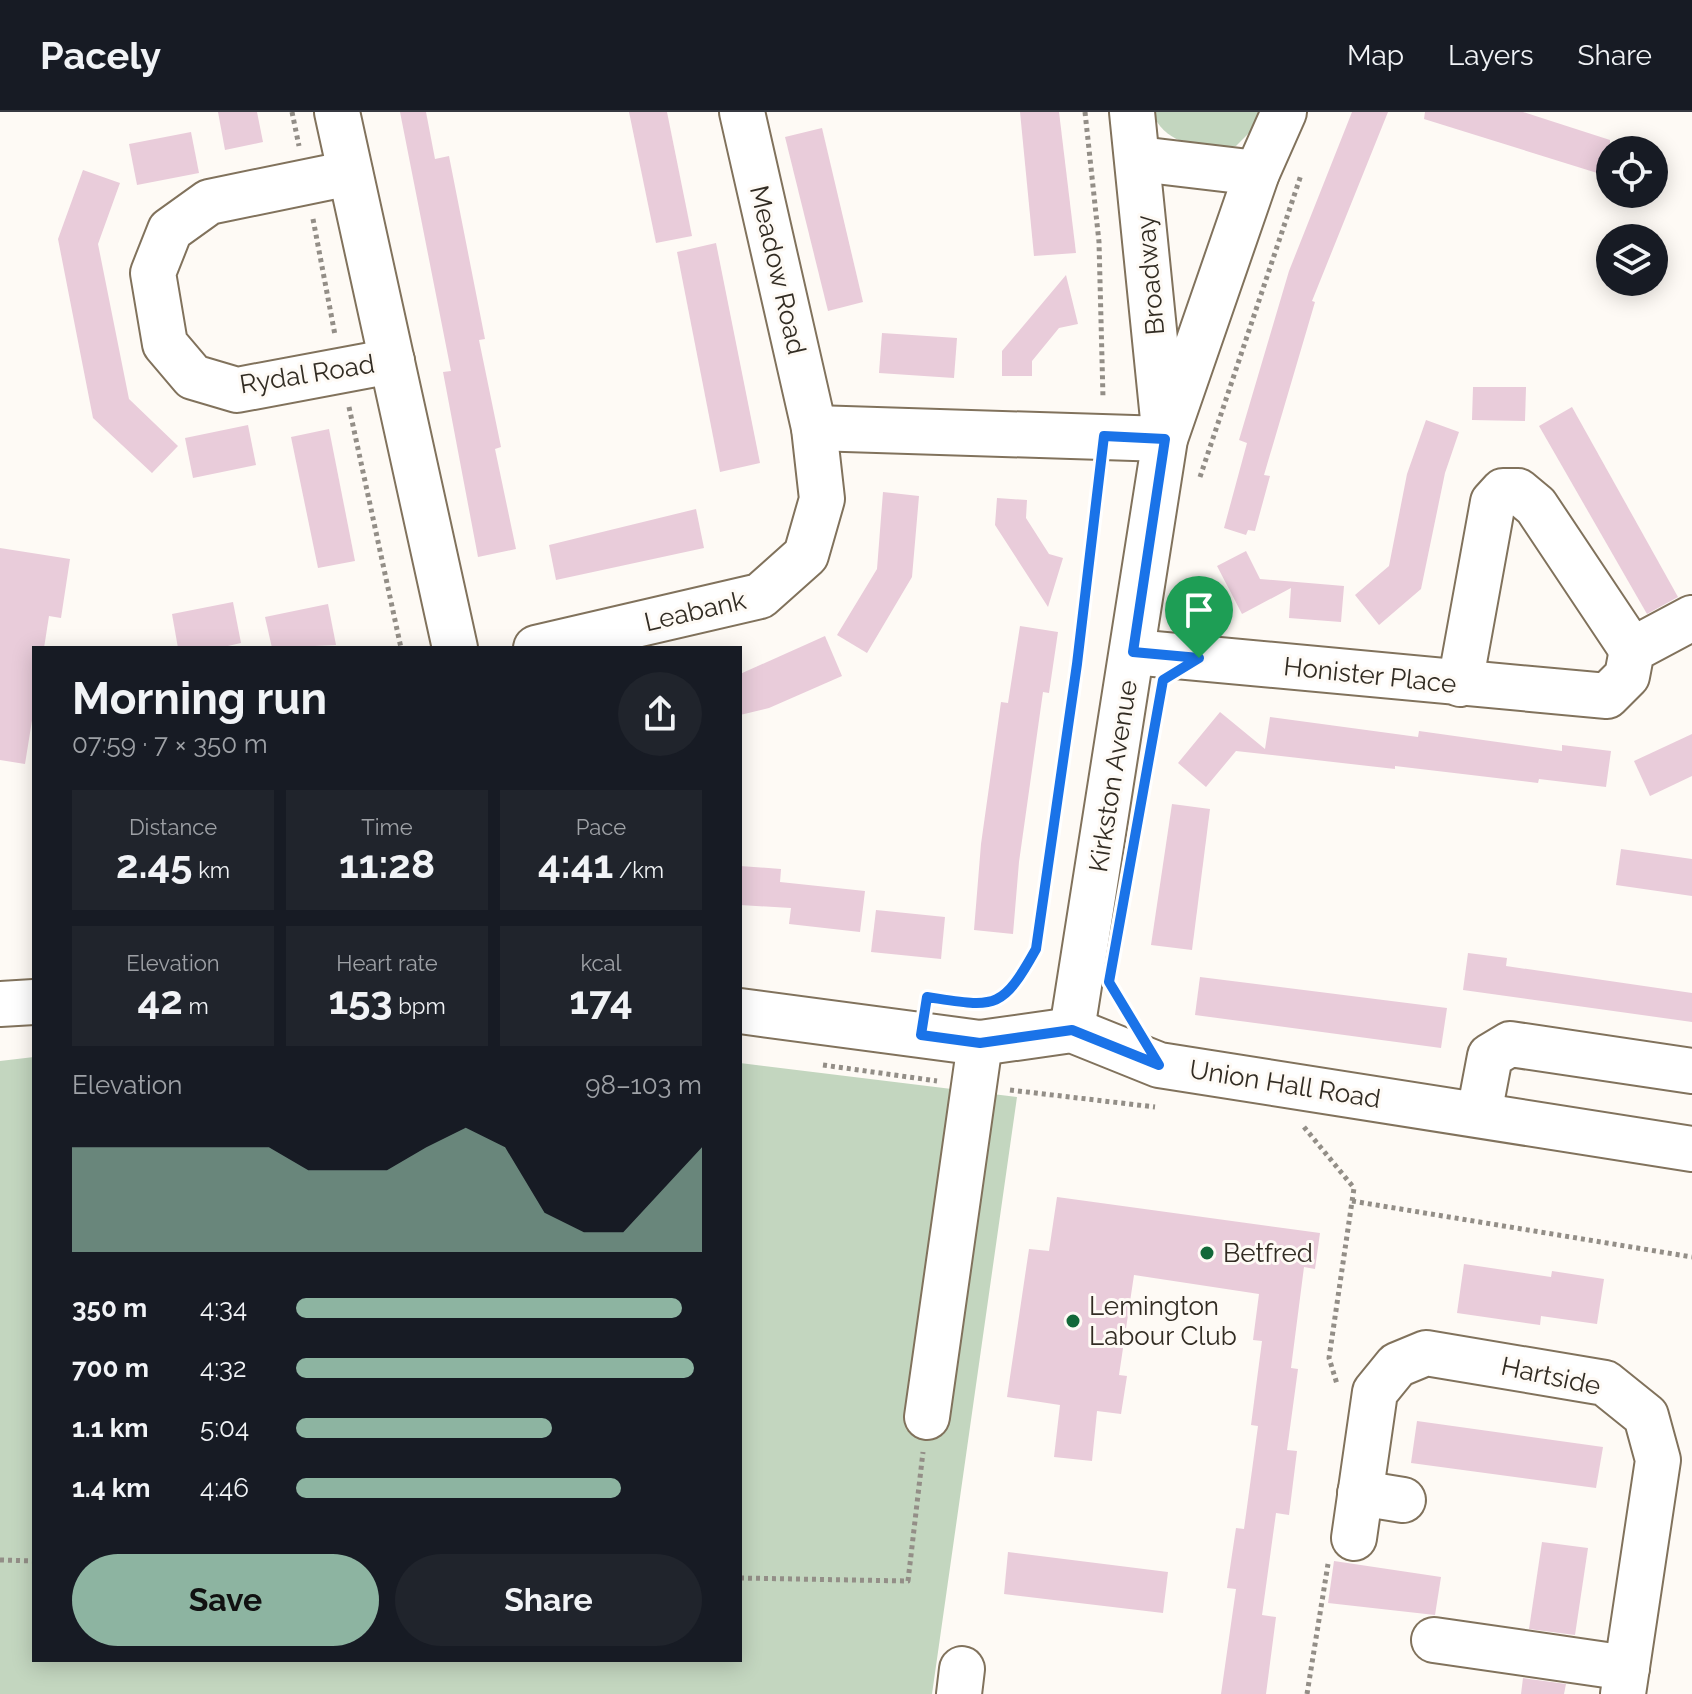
<!DOCTYPE html>
<meta charset="utf-8">
<style>
:root{--surface:#171b24;--page:#20242c;--text:#f1f3f6;--muted:#9ea1a6;--line:#363941;--accent:#8db4a1}
body{margin:0;font-family:Raleway,sans-serif;background:var(--page);color:var(--text);height:100vh;display:flex;flex-direction:column;font-size:30px;white-space:nowrap}
*{box-sizing:border-box;margin:0}
p{font-size:26px;color:var(--muted)}
.icon{flex:none;width:44px;height:44px;fill:none;stroke:currentColor;stroke-width:2;stroke-linecap:round;stroke-linejoin:round}
.map{position:relative;flex:1;overflow:hidden}
.side{position:absolute;left:32px;top:534px;width:710px;height:1016px;display:flex;flex-direction:column;background:var(--surface);border-radius:0px;box-shadow:0 4px 20px #0003}
.side>*{flex:none}
.tools{position:absolute;left:1596px;top:24px;display:grid;gap:16px}
.tools a{display:grid;place-items:center;width:72px;height:72px;border-radius:50%;background:var(--surface);box-shadow:0 4px 20px #0003;font-size:40px}
.pin{position:absolute;display:grid;place-items:center;width:68px;height:68px;color:#fff;margin:-82px -34px;border-radius:50% 50% 50% 0;rotate:-45deg;box-shadow:0 0 8px #0007}
.pin .icon{rotate:45deg}
.round{display:grid;place-items:center;flex:none;width:84px;height:84px;border-radius:42px;background:var(--page)}
.head{display:flex;align-items:center;justify-content:space-between;height:136px;padding:0 40px}
h1{font-size:44px;font-weight:700;line-height:60px}
.metrics{display:grid;grid-template-columns:repeat(3,1fr);gap:12px;height:136px;padding:8px 40px}
.metrics div{display:grid;align-content:center;border-radius:0px;background:var(--page);text-align:center}
.metrics b{font-size:40px;font-weight:700}
.metrics small{font-size:22px;font-weight:400}
.metrics p{font-size:22px}
.chart{height:224px;padding:16px 40px}
.chart p{display:flex;justify-content:space-between}
.chart svg{width:100%;height:144px;margin-top:8px;fill:var(--accent);opacity:.7}
.cta{display:flex;gap:16px;margin-top:auto;padding:16px 40px}
.cta a{flex:1;height:92px;border-radius:48px;background:var(--accent);color:#111;font-size:32px;font-weight:700;line-height:92px;text-align:center}
.cta a+a{background:var(--page);color:var(--text)}
ul{padding:0 40px;list-style:none;font-size:26px}
li{display:grid;grid-template-columns:128px 96px 1fr;align-items:center;height:60px}
li i{height:20px;border-radius:10px;background:var(--accent)}
header{display:flex;align-items:center;gap:48px;box-sizing:border-box;height:112px;padding:0 40px;background:var(--surface);border-bottom:2px solid var(--line)}
header strong{font-size:38px}
nav{display:flex;gap:44px;margin-inline-start:auto;font-size:28px}
.map>svg:first-child{display:block}
.green{fill:#c3d6bf}
.building{fill:#e9ccda}
.lines{fill:none;stroke-linecap:round;stroke-linejoin:round}
.minor-casing{stroke:#81725c;stroke-width:48}
.path{stroke:#938e87;stroke-width:5;stroke-dasharray:4 4;stroke-linecap:butt}
.minor{stroke:#fff;stroke-width:44}
.route-casing{stroke:#fff;stroke-width:16}
.route{stroke:#1a73e8;stroke-width:10}
.poi-dot{fill:#136839;stroke:#fefaf5;stroke-width:3}
.labels{text-anchor:middle;dominant-baseline:central;stroke-width:6;stroke-linejoin:round;paint-order:stroke}
.street-label{font-size:26px;fill:#322c23;stroke:#fefaf5}
.poi-label{font-size:26px;fill:#322c23;stroke:#fefaf5;text-anchor:start}
</style>
<header>
<strong>Pacely</strong>
<nav><a>Map</a><a>Layers</a><a>Share</a></nav>
</header>
<div class="map">
<svg width="1692" height="1582" viewBox="0 0 1692 1582">
<rect width="100%" height="100%" fill="#fefaf5"/>
<g class="green">
<path d="M1152,0h110l-6,14 -20,20c-32,1 -70,2 -84,-34z"/>
<path d="M34,945v603h706v-597l277,34 -85,597h-932v-633z"/>
</g>
<g class="building">
<path d="M218,0h39l6,30 -38,8z"/>
<path d="M400,0h26l9,47 14,-3 36,183 -6,1 22,107 -6,2 21,100 -38,8 -35,-185 8,-1z"/>
<path d="M629,0h38l25,124 -36,7z"/>
<path d="M1020,0h39l17,141 -42,3z"/>
<path d="M1352,0h36l-76,189 3,1 -51,173 6,1 -15,55 -7,-1 -2,5 -22,-7 23,-85 -8,-3 50,-169z"/>
<path d="M1425,0h98l87,28v37l-186,-58z"/>
<path d="M822,16l41,174 -35,9 -43,-174z"/>
<path d="M191,20l8,41 -62,12 -8,-41z"/>
<path d="M83,58l37,13 -22,61 31,155 49,47 -26,27 -59,-55 -35,-179z"/>
<path d="M716,131l44,220 -40,9 -43,-220z"/>
<path d="M1066,163l12,49 -19,4 -27,33v15h-30v-25z"/>
<path d="M882,221l75,5 -3,40 -75,-5z"/>
<path d="M1473,275h53l-1,34 -53,-1z"/>
<path d="M1572,295l106,190 -31,17 -108,-188z"/>
<path d="M1426,308l33,12 -14,41 -24,116 -42,36 -24,-30 34,-29 18,-92z"/>
<path d="M248,313l8,40 -63,13 -8,-40z"/>
<path d="M329,317l26,132 -37,7 -27,-131z"/>
<path d="M883,380l36,4 -7,81 -45,76 -30,-18 40,-66z"/>
<path d="M997,386l30,2 -1,18 23,36 14,4 -15,49 -53,-82z"/>
<path d="M696,397l8,39 -148,32 -7,-35z"/>
<path d="M0,436l70,11 -9,59 -12,-2 -5,32h-10v60l-9,56 -25,-4z"/>
<path d="M1246,439l14,28 84,7 -3,36 -52,-4 2,-30 -49,26 -25,-48z"/>
<path d="M233,490l8,41 -22,5h-41l-6,-34z"/>
<path d="M328,492l8,41 -64,3 -7,-31z"/>
<path d="M1020,514l38,6 -9,61 -6,-1 -24,170 -6,72 -39,-4 7,-86 20,-142 7,1z"/>
<path d="M825,524l17,40 -73,32 -29,7v-41z"/>
<path d="M1220,600l45,37 5,-32 148,20 1,-6 143,20v-6l49,6 -5,36 -67,-8 -1,4 -143,-17v3l-159,-18 -30,36 -28,-24z"/>
<path d="M1692,622v42l-42,20 -16,-35z"/>
<path d="M1172,692l38,5 -18,141 -41,-5z"/>
<path d="M1621,737l71,10v37l-76,-11z"/>
<path d="M740,754l41,3 -1,13 85,9 -5,41 -71,-8 2,-16 -51,-3z"/>
<path d="M876,798l69,7 -4,42 -70,-7z"/>
<path d="M1468,841l39,5 -1,8 186,27v29l-229,-32z"/>
<path d="M1200,865l247,31 -6,40 -246,-33z"/>
<path d="M1057,1085l263,36 -5,36 -11,-2 -13,101 7,1 -11,81 10,1 -8,64 -13,-2 -14,102 14,2 -10,77h-45l15,-105 -9,-1 9,-60 8,1 14,-103 -7,-1 11,-84 -9,-1 6,-46 -125,-19 -15,100 8,1 -6,38 -24,-3 -5,50 -38,-4 6,-52 -53,-8 22,-148 20,2z"/>
<path d="M1464,1152l87,13 1,-6 52,8 -7,45 -56,-8 -1,9 -83,-12z"/>
<path d="M1417,1309l186,26 -7,41 -185,-25z"/>
<path d="M1542,1430l46,6 -13,87 -46,-6z"/>
<path d="M1008,1440l160,20 -5,41 -159,-19z"/>
<path d="M1334,1449l107,16 -6,38 -107,-12z"/>
<path d="M1523,1566l43,6 -2,10h-43z"/>
</g>
<g class="lines">
<defs>
<g id="minor">
<path d="M337,0l118,536"/>
<path d="M1139,47l118,14"/>
<path d="M350,61l-141,29 -39,28 -17,43 12,71 28,33 44,13 155,-29"/>
<path d="M814,316l351,11 -33,-327"/>
<path d="M536,536l224,-52 46,-41 16,-56 -8,-71 -72,-316"/>
<path d="M1133,540l474,44 20,-20 5,-26 60,-32"/>
<path d="M1460,572l33,-182 10,-11h15l18,15 96,144"/>
<path d="M0,892l34,-2"/>
<path d="M740,899l240,32 92,-13 87,35 533,84"/>
<path d="M1072,918l93,-591 92,-266 27,-61"/>
<path d="M1479,1002l11,-58 20,-12 182,27"/>
<path d="M927,1305l53,-374"/>
<path d="M1360,1381l43,7"/>
<path d="M1354,1426l21,-146 22,-27 29,-12 179,30 41,33 12,44 -35,234"/>
<path d="M1434,1528l193,28"/>
<path d="M959,1582l3,-25"/>
</g>
</defs>
<use href="#minor" class="minor-casing"/>
<g class="path">
<path d="M292,0l7,34"/>
<path d="M1085,0l14,130 4,156"/>
<path d="M313,107l22,116"/>
<path d="M349,295l52,241"/>
<path d="M1200,365l101,-302"/>
<path d="M993,888l21,-12 22,-39 41,-285 22,-192"/>
<path d="M823,953l114,16"/>
<path d="M1010,978l145,17"/>
<path d="M1304,1015l50,61 -25,170 8,26"/>
<path d="M1352,1089l340,56"/>
<path d="M0,1448l34,1"/>
<path d="M740,1466l168,3 15,-129"/>
<path d="M1307,1582l21,-130"/>
</g>
<use href="#minor" class="minor"/>
</g>
<g class="lines">
<defs>
<path id="route" d="M1104,324l61,3 -32,213 66,6 -36,22 -54,302 50,83 -87,-35 -92,13 -59,-8 6,-38c68,10 74,15 109,-48l41,-285z"/>
</defs>
<use href="#route" class="route-casing"/>
<use href="#route" class="route"/>
</g>
<g class="poi-dot">
<circle cx="1207" cy="1141" r="8"/>
<circle cx="1073" cy="1209" r="8"/>
</g>
<g class="labels">
<g class="street-label">
<text transform="translate(778 158) rotate(77)">Meadow Road</text>
<text transform="translate(1150 163) rotate(-95)">Broadway</text>
<text transform="translate(307 262) rotate(-9)">Rydal Road</text>
<text transform="translate(695 499) rotate(-13)">Leabank</text>
<text transform="translate(1370 563) rotate(6)">Honister Place</text>
<text transform="translate(1113 664) rotate(-81)">Kirkston Avenue</text>
<text transform="translate(1285 972) rotate(9)">Union Hall Road</text>
<text transform="translate(1551 1264) rotate(12)">Hartside</text>
</g>
<g class="poi-label">
<text x="1223" y="1141">Betfred</text>
<text x="1089" y="1194">Lemington<tspan x="1089" dy="30">Labour Club</tspan></text>
</g>
</g>
</svg>
<div class="tools">
<a><svg class="icon" aria-label="locate" viewBox="0 0 24 24"><circle cx="12" cy="12" r="6"/><path d="M12 2v4M12 18v4M2 12h4M18 12h4"/></svg></a>
<a><svg class="icon" aria-label="layers" viewBox="0 0 24 24"><path d="M12 4l9 5-9 5-9-5zM3 14l9 5 9-5"/></svg></a>
</div>
<div class="pin" style="left:1199px;top:546px;background:#1e9e55"><svg class="icon" aria-label="arrive" viewBox="0 0 24 24"><path d="M6 21V4h12l-3 4 3 4H6"/></svg></div>
<section class="side">
<div class="head"><div><h1>Morning run</h1><p>07:59 · 7 × 350 m</p></div><a class="round"><svg class="icon" aria-label="share" viewBox="0 0 24 24"><path d="M12 15V3M7 8l5-5 5 5M5 13v7h14v-7"/></svg></a></div>
<div class="metrics">
<div><p>Distance</p><b>2.45<small> km</small></b></div>
<div><p>Time</p><b>11:28</b></div>
<div><p>Pace</p><b>4:41<small> /km</small></b></div>
</div>
<div class="metrics">
<div><p>Elevation</p><b>42<small> m</small></b></div>
<div><p>Heart rate</p><b>153<small> bpm</small></b></div>
<div><p>kcal</p><b>174</b></div>
</div>
<div class="chart"><p><span>Elevation</span>98–103 m</p>
<svg viewBox="0 0 160 44" preserveAspectRatio="none"><path d="M0 44V12L10 12L20 12L30 12L40 12L50 12L60 19L70 19L80 19L90 12L100 6L110 12L120 32L130 38L140 38L150 25L160 12V44z"/></svg>
</div>
<ul>
<li><b>350 m</b>4:34<i style="width:95%"></i></li>
<li><b>700 m</b>4:32<i style="width:98%"></i></li>
<li><b>1.1 km</b>5:04<i style="width:63%"></i></li>
<li><b>1.4 km</b>4:46<i style="width:80%"></i></li>
</ul>
<div class="cta"><a>Save</a><a>Share</a></div>
</section>
</div>
